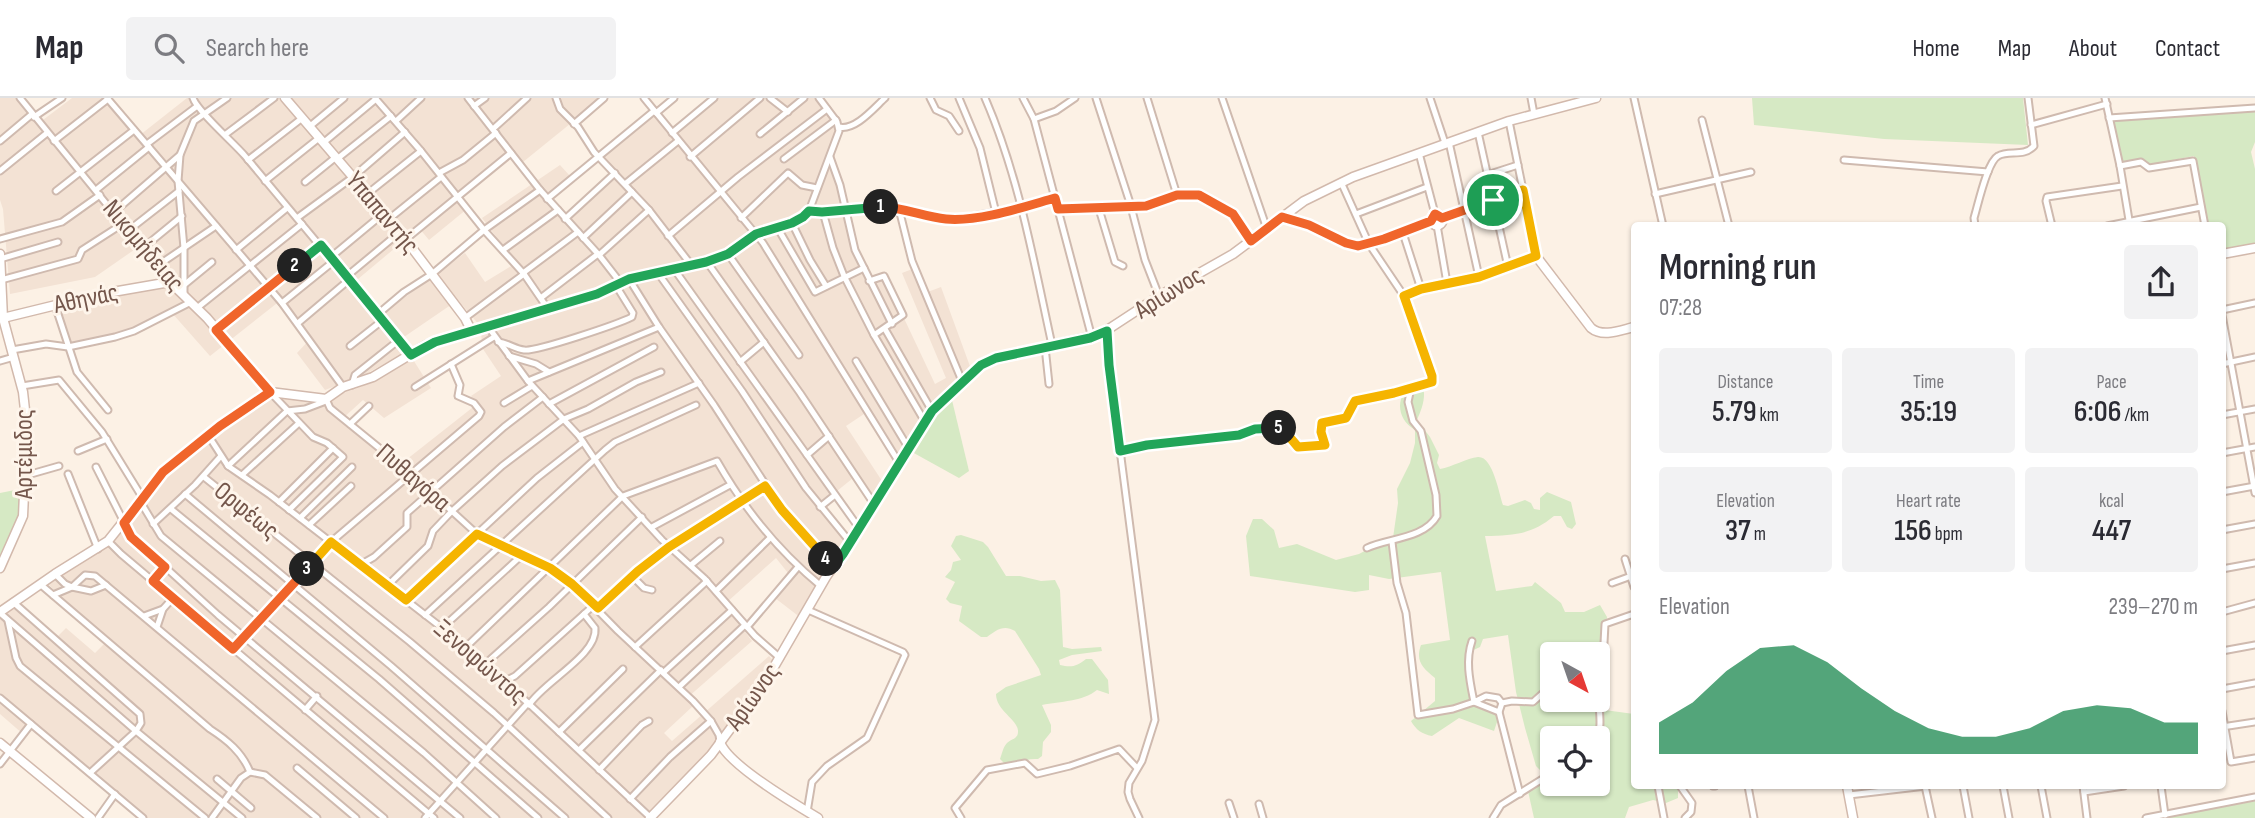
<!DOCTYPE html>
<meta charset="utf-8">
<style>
:root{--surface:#fff;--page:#f2f2f3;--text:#2b2b33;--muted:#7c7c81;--line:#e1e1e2;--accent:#0b8043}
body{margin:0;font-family:"Sofia Sans Condensed",sans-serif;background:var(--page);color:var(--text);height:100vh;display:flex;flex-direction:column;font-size:26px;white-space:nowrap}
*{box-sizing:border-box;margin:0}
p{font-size:23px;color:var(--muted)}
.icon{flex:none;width:38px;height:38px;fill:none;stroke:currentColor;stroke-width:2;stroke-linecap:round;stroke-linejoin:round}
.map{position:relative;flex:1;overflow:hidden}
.details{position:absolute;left:1631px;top:124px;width:595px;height:567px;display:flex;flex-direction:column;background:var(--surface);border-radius:7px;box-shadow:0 2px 5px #0004}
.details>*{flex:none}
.needle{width:46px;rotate:140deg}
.tools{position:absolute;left:1540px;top:544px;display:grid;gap:14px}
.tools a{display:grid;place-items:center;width:70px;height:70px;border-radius:7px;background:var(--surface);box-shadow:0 2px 5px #0004;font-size:35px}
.pin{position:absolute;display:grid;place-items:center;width:60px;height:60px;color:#fff;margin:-30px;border:4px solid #fff;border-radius:50%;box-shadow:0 2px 7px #0007}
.km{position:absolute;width:35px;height:35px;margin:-18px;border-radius:50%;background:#222;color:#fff;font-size:19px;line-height:35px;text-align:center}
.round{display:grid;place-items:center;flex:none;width:74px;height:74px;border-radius:7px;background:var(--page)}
.summary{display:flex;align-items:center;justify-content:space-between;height:119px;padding:0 28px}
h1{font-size:38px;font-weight:600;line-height:52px}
.stats{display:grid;grid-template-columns:repeat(3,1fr);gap:10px;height:119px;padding:7px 28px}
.stats div{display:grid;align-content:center;border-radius:7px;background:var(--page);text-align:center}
.stats b{font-size:30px;font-weight:600}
.stats small{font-size:19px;font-weight:400}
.stats p{font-size:19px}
.chart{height:196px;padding:14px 28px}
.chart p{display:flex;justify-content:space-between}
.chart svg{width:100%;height:126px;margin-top:7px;fill:var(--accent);opacity:.7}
header{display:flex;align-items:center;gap:42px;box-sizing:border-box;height:98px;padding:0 35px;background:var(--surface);border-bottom:2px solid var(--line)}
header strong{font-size:33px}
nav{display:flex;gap:38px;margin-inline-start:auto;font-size:24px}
.search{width:490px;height:63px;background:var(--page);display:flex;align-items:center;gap:18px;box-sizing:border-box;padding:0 24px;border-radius:7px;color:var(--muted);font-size:26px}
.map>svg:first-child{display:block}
.residential{fill:#f3e2d4}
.green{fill:#d6e9c4;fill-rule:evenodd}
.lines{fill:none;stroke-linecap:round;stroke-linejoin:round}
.street-casing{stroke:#cfbaaf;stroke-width:9}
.secondary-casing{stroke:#d2b9ac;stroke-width:11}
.street{stroke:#fff;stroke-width:5}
.secondary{stroke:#fff;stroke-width:8}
.split-1-casing{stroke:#fff;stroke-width:14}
.split-2-casing{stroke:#fff;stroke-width:14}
.split-3-casing{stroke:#fff;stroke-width:14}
.split-4-casing{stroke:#fff;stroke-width:14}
.split-5-casing{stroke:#fff;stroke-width:14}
.split-6-casing{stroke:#fff;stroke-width:14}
.split-1{stroke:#f0652b;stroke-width:9}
.split-2{stroke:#22a559;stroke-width:9}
.split-3{stroke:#f0652b;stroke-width:9}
.split-4{stroke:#f5b400;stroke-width:9}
.split-5{stroke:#22a559;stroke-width:9}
.split-6{stroke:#f5b400;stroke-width:9}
.labels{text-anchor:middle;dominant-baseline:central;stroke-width:6;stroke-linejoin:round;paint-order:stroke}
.street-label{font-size:26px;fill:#74564b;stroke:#fef5eb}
</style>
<header>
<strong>Map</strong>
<div class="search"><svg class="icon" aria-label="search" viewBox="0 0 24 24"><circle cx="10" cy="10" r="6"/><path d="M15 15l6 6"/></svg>Search here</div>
<nav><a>Home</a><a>Map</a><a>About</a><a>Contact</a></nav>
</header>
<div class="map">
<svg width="2255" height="720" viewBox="0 0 2255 720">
<rect width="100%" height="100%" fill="#fcf1e5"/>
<g class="residential">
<path d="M0,0h20l19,25 33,-25h34l34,37 47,-37h415l-79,64 -8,-9 -56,45 8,11 -38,31 -10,-12 -67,56 52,69 -42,23 -37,14 -28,-37 14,-15 -30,-38 -71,56 -38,-43 -28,18 -74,14 -9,-38 114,-26 -31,-38 -49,34 -85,17 -7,-85 -3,-9z"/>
<path d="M710,0h108l22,27 -7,38 12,50 26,70 14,-5 50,106 11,-6 -44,-105 13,-5 10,25 16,-6 30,82 -32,28 -38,60 -31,-47 -24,16 38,58 -8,15 -18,-25 -37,30 27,38 -47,76 -26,-20 17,-20 -16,-20 -50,45 20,23 -3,3 9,12 -65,57 6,8 -29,27 8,8 97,-85 5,5 -58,84 -69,73h-500l-112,-95 -12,11 -23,-20v-96l17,-13 39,33 10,-10 29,25 13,-13 -60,-56 65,-41 24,-33 44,-50 84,-62 12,-3 42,6 42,-14 51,-29 19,30 -47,30 -21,-18 -22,20 56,47 80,-63 -6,-8 30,-20 -18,-27 -3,-23 -22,-26 -57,39 -19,-25 83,-61 20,29 31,-19 -34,-45 78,-53 10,11 -25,22 17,19 56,-43 -15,-16 52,-44 13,16z"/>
</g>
<g class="green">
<path d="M1752,0h271l5,47 -144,-6 -130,-14z"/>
<path d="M2255,11v33l-4,10 4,17v76l-32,7 -1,-26h-16l-12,-70 -47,9 -3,-6 -25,5 -8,-44z"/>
<path d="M1415,284l8,3c3,14 -1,23 -6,35l13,17 9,18 -2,8 3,6c12,-2 27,-11 38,-12 15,-1 21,37 25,48l5,1 17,-6 6,3 3,6 6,1v-12l7,-6 24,10 5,22 -4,5 -5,-2 -6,-11h-7c-23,19 -40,19 -69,20l11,55 36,-5 3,-4 26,21 4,9h19l16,-7 7,12 -9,83v-46h-46v46h46l-1,9 37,5v72h44v12l-12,5 -13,-3 -24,7 -4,11h-91l-6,-27 20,-13 -12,-12 -11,-38 -9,-36 -8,-57 -25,4 -3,8 -15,7 6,45 22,6 5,14 -4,12 -35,-13 -27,18c-10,-2 -16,-6 -21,-15l24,-20v-23c-12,-10 -20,-17 -14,-33l29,-5 -9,-68 -52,7 -20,-4v15l-14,2 -105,-16 -4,-40 7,-17h9l12,11 5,18 18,-4 39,16 23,-6 15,-8 15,-2 4,-6 5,-35 -1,-14 13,-26 5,-20v-13c-20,-12 -20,-36 0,-48zM1552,640h46v46h-46z"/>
<path d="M951,298l18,75 -10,7 -47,-26 18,-31z"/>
<path d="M20,391l2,18 -22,55v-69z"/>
<path d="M961,437l22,7 5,5 18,29h14l21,5 14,-1 5,10 3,57 9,2 29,-2 1,4 -30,4 -13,5 1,5c12,3 17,1 26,-6h6l16,21 1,14 -12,-4c-15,12 -36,11 -55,15l9,20v7l-8,10 -1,14 -4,3c-12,-1 -22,5 -34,4l-4,-4c2,-5 3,-12 7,-16 4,-4 11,-4 11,-11 1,-12 -22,-21 -22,-38l10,-7 35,-12 -2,-6 -24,-38c-11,-7 -19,-1 -28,6h-6l-22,-16 3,-15 -12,-3 -4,-4 9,-17 -10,-5 6,-7 2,-8 8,-2 -10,-14 5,-10z"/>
<path d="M2255,703v17h-90z"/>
</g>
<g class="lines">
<defs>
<g id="street">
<path d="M20,0l150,184"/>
<path d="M107,0l175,205 61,84"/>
<path d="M193,0c4,13 41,45 52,58l166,199"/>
<path d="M375,0l46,53 63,79 40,44 24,35"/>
<path d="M468,0l72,92 59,65 21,27"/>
<path d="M556,0l4,11 18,18 16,25 55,58 43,56"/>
<path d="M644,0l119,145 137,221"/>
<path d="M770,0l18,14"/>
<path d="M930,0l6,12 13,6 10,15"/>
<path d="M959,0l21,50 16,65"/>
<path d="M985,0c34,78 49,165 67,247"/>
<path d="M1023,0l11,21 58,219"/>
<path d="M1096,0l34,105 15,57 14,36"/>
<path d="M1147,0l30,97"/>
<path d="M1222,0l45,131"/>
<path d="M1430,0l15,45"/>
<path d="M1531,0l3,16"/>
<path d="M1634,0l29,128"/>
<path d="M2105,0l15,68 10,60"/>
<path d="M474,8l11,-8"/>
<path d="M656,15l18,-15"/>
<path d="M34,19l28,-19"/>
<path d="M2109,20l146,-10"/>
<path d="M1034,21l22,-8 19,-13"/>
<path d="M1702,22l27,106"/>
<path d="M396,23l25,-23"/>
<path d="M1509,23l14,69"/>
<path d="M574,26l30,-26"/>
<path d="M2031,27l76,-21"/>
<path d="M309,29l35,-29"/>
<path d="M839,29c16,4 35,-19 46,-29"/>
<path d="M493,31l34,-31"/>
<path d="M1478,34l30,135"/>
<path d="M672,35l42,-35"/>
<path d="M226,36l48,-36"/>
<path d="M760,36l44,-36"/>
<path d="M0,43l31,-26"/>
<path d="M54,43l54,-42"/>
<path d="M1449,44l30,135"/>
<path d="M323,45l53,-44"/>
<path d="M147,46l49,-37"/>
<path d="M1419,55l16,61"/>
<path d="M690,59l70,-59"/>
<path d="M830,59l10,28 15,65 37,74"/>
<path d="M337,61l54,-43"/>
<path d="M784,61l52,-39"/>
<path d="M248,62l53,-41"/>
<path d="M1844,62l144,12"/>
<path d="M2120,68l21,-4 8,6 44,-7 12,65"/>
<path d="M0,73l47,-38"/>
<path d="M439,75l24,-13 33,-27"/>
<path d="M1487,77l31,-10"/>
<path d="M265,83l54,-43"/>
<path d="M305,84l31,-25"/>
<path d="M1341,84l28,62 35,52 28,83 -5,5 -16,4 -3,14 5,19 8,10 15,64 1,21c-13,23 -49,22 -70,32"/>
<path d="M625,86l53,-43"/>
<path d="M96,92l53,-43"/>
<path d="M56,93l78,-61"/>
<path d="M367,96l54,-43"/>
<path d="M1655,96l96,-22"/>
<path d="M547,101l107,-88"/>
<path d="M899,111l13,52 50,120"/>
<path d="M1058,111l88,-3 31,-11h22l34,19 18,27"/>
<path d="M1099,111l16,53 8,4"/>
<path d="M809,113l14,1 65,-5 67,12 65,-11 34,-10"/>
<path d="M114,114l66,-57"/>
<path d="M823,114l10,36 11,28 30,59 51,87"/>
<path d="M1356,116l71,-27"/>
<path d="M297,120l56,-41 52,-45"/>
<path d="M741,120l47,-45 14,12 15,3"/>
<path d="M389,121l52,-42"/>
<path d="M565,121l50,-46"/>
<path d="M792,125l18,37 16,26"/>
<path d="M1437,127l10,58"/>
<path d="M1975,128l-1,-8c4,-13 13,-56 24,-62 11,-7 25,2 36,-10l-6,-48"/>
<path d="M2052,128l-6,-25 1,-4 75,-11"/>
<path d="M2107,128l94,-19"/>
<path d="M777,129l38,65 49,-24"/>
<path d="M129,132l50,-39"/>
<path d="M1403,135l18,56"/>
<path d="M668,138l70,-59 89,-68"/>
<path d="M583,140l49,-46"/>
<path d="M0,141l62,-17 38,-27"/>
<path d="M406,141l105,-86"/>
<path d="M143,150l39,-32"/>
<path d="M236,152l51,-42"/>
<path d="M503,152l55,-40"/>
<path d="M728,156l71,101"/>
<path d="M599,157l50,-45"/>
<path d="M331,159l53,-44"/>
<path d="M0,161l58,-17"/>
<path d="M707,164l93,131 74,111"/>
<path d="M157,168l59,-40"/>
<path d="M674,171l133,186 22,-19"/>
<path d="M523,175l55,-41"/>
<path d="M658,175l84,118 64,97 44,54"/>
<path d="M347,178l53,-44"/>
<path d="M629,181l30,48 55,78 68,105 52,56"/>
<path d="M1,182l77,-21 4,-9 42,-27"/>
<path d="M869,183l15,-5 19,39 -29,20"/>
<path d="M184,187l28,-23"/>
<path d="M184,197v-47l-6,-67 2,-26 14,-34 33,-23"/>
<path d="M1404,198l17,-7 58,-12 57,-21"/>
<path d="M542,199l56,-43"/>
<path d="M282,205l52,-42"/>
<path d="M55,207l22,67 31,38"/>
<path d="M197,210l105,-84"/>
<path d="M2222,212l33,-7"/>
<path d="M378,216l26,-22 28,-18 52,-44 56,-40"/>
<path d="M2222,217l33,178"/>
<path d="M465,220l59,-44"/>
<path d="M298,225l52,-44"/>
<path d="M489,230l39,53 51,55 36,53 47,51 42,38 51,58 25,22"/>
<path d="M885,231l47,82"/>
<path d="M216,232l105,-85"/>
<path d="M1107,233l2,34 46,355 -13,41 -13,22 -1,9 2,7 9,19"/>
<path d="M472,234l50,-17 75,-21 32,-15 78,-17 21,-8 28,-20 36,-11 11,-6 6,-6 30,-80 -2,-9 -18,-24"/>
<path d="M498,244c10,1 17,7 26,8 12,2 94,-26 108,-33l1,-4 -18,-29"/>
<path d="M350,248l33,-26"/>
<path d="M1045,249l4,37"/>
<path d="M12,252l34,-6 22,3 47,-10 19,-6 57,-29"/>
<path d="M509,258l27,8 13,8"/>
<path d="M0,263l14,-4"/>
<path d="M856,263l53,88"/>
<path d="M740,264l24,-20"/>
<path d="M2222,266l33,-7"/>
<path d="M528,283l131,-54"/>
<path d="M352,287l3,-10 44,-35"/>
<path d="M22,288l37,-6 43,52 40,65"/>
<path d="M415,289l79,-50"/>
<path d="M270,294l43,45 14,6 16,14 -54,53"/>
<path d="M326,301l4,9 80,65 67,61 73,34 22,16 46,47 75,70 18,20 8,14 1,7"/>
<path d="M504,305l28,-17"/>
<path d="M549,306l105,-57"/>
<path d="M2222,317l33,-6"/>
<path d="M350,326l19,-18"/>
<path d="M208,337l20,31 42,29 176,136 82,72 123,115"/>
<path d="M579,338l120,-53"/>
<path d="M78,353l29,-12"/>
<path d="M1120,353l27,-6 92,-10 16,-6 27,-1 16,19 27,-2 -4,-13 1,-9 24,-5 9,-17 56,-13"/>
<path d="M2222,355l33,-6"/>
<path d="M807,357l52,73"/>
<path d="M228,368l59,-55 18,-2 21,-8"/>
<path d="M96,369l35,69 87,79 242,203"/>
<path d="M68,376l30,75"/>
<path d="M242,377l57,-52"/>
<path d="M24,378l35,-10"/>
<path d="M204,379l206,165 84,71 114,105"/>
<path d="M2222,394l33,-6"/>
<path d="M185,396l206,172 174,152"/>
<path d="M140,403l21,35 263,217 72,65"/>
<path d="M279,404l54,-54"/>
<path d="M820,409l15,-12"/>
<path d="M171,411l208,170 159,139"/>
<path d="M300,420l52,-51"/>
<path d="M153,426l42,-39 26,-29"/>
<path d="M309,427l42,-39"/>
<path d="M652,429l78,-42"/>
<path d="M2222,432l33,-6"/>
<path d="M108,443l13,13 313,264"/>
<path d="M1392,444l5,41 9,30 12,102 35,-6 21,-7 25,10 3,-9 10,-2 21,1 19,-17"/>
<path d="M1625,461l9,28"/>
<path d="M360,467l14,-8 33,-30v-14l97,-86 39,-30"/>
<path d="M691,467l29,-24"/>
<path d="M2222,471l33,-6"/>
<path d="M55,476l10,10 7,3 13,-12 10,1 289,242"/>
<path d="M632,478l12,12 8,2"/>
<path d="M153,483l12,-14"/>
<path d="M1612,485l22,-8"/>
<path d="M40,486l170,145c17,11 32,23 40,43"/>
<path d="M387,488l41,-40 5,-15 19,-20 50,-45 62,-47 24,-10 48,-27 25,-10"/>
<path d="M716,493l54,-53"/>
<path d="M53,497l19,-8 19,4 15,-6"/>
<path d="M406,502l131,-122 46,-36"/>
<path d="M13,504l127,112 1,9 -5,8 -46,42"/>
<path d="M598,511l40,-38 31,-25 96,-60"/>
<path d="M2222,514l33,-9"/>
<path d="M0,515l136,118 106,87"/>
<path d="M425,517l180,-165 10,-8 81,-37"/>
<path d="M144,518l19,-7 10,-11"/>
<path d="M8,523l8,37 4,8 185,152"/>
<path d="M157,529l6,-18"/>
<path d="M747,529l51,-60"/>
<path d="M442,530l79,-72"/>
<path d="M1472,543c-7,20 -2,41 2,61l12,-6 12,2 4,5"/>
<path d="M635,549l72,-66"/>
<path d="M465,550l158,-152 94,-35c28,49 60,89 104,125"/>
<path d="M233,551l98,-107 148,-126 2,-4 -7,-9 -16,-7 2,-11 -9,-21"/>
<path d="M2222,553l33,-6"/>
<path d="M484,567l65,-58 93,-90"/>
<path d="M664,574l68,-62"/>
<path d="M503,584l12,-6 79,-71"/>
<path d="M679,589l66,-62"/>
<path d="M2222,591l33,-6"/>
<path d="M0,600l143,120"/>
<path d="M529,607c14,-23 69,-50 66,-77l-11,-14"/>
<path d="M305,612l12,-14"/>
<path d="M2222,613l9,51 24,-4"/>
<path d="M1499,614l21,82"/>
<path d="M2222,629l33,-5"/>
<path d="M559,634l64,-63"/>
<path d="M1597,640c6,-13 1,-29 2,-43 3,-24 5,-47 6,-71l29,-10"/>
<path d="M579,652l82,-80"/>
<path d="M0,666l31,-40"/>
<path d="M297,670l59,50"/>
<path d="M599,672l43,-45 7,-4"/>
<path d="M217,681l34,29"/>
<path d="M1658,688l6,32"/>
<path d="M1680,688l12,17 -1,9 -6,6"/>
<path d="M1713,688h2"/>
<path d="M1748,688l6,32"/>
<path d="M1925,688l7,32"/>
<path d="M1963,688l6,32"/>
<path d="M2003,688l6,32"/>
<path d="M2041,688l6,32"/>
<path d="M2083,688l4,32"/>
<path d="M2161,688l4,29"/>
<path d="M2084,694l40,-6"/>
<path d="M1849,697l77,-9"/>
<path d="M630,701l40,-42 41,-36"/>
<path d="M1229,705l5,15"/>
<path d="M1259,706l4,14"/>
<path d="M807,714l5,-30 15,-16 40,-28 38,-83 -2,-3 -95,-42"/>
<path d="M98,720l17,-24"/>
<path d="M212,720l29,-40 9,-6 15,3 52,43"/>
<path d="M425,720l103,-115"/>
<path d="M961,720l-6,-10 32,-38 38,-7 12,11 33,-8 49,-17 18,19"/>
<path d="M1493,720l8,-13 51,-32"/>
<path d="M2146,720l109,-21"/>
</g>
<g id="secondary">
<circle cx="1437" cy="122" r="5.5"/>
<path d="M1281,119l28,8 37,18 12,3 26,-7 47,-18"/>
<path d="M1442,120l81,-28 13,66 55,72c12,10 30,2 43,-1"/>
<path d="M0,156l3,64 20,74 4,36 -4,88 -23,52"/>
<path d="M2222,156l33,-6"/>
<path d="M3,220l98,-24 69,-12 37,36 63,74"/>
<path d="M0,514l55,-38 53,-33 55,-69 57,-46 50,-34 56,7 17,-12 30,-10 53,-32 46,-13 -7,-14 -65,-86 -115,-134"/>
<path d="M720,644c7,22 76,63 98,76"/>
<path d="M0,645l91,75"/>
<path d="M1847,688l6,32"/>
<path d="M650,720l61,-63 56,-76 59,-102 24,-35 85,-134 45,-43 16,-7 105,-24 58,-38 74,-42 71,-53 49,-24 156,-56 87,-23"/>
</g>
</defs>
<use href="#street" class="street-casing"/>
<use href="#secondary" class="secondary-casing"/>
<use href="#street" class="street"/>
<use href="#secondary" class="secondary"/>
</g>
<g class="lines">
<defs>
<path id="split-1" d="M881,109c22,0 43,10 65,12 33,3 77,-12 109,-21l3,11 88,-3 31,-11h22l34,19 18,27 31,-24 27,8 37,18 12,3 26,-7 47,-18 4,-7 7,4 51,-18"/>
<path id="split-2" d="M295,168l26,-21 90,110 24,-13 162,-48 32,-15 77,-17 22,-8 28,-20 36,-11 11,-6 6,-6 13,1 59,-5"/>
<path id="split-3" d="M295,168l-79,64 54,62 -50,34 -57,46 -39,51 7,14 34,30 -12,14 80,68 74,-80"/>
<path id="split-4" d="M307,471l24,-27 75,58 71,-66 73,34 22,16 26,24 40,-37 31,-24 96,-61 17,24 44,49"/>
<path id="split-5" d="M826,461l8,7 9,-12 89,-143 49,-46 15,-7 94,-20 17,-7 2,34 11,86 27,-6 92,-10 16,-6 24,-1"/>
<path id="split-6" d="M1279,330h3l16,19 27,-2 -4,-13 1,-9 24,-5 9,-17 39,-8 38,-11v-6l-28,-80 17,-7 58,-12 57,-21 -13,-66 -30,10"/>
</defs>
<use href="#split-1" class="split-1-casing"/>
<use href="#split-2" class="split-2-casing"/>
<use href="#split-3" class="split-3-casing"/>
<use href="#split-4" class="split-4-casing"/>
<use href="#split-5" class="split-5-casing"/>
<use href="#split-6" class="split-6-casing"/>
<use href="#split-1" class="split-1"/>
<use href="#split-2" class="split-2"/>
<use href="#split-3" class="split-3"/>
<use href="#split-4" class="split-4"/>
<use href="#split-5" class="split-5"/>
<use href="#split-6" class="split-6"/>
</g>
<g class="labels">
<g class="street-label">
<text transform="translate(382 115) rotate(50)">Υπαπαντής</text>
<text transform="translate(143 148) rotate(50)">Νικομήδειας</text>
<text transform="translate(1169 195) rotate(-32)">Αρίωνος</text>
<text transform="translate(86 201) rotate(-12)">Αθηνάς</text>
<text transform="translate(24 356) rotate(-90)">Αρτέμιδος</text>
<text transform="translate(413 380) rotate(41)">Πυθαγόρα</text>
<text transform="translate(246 413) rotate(39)">Ορφέως</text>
<text transform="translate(480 564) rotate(41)">Ξενοφώντος</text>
<text transform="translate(753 599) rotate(-55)">Αρίωνος</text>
</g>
</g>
</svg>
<div class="tools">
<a><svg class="needle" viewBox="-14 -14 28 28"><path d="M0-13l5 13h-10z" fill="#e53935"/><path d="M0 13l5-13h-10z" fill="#7c7c81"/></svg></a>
<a><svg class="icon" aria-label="locate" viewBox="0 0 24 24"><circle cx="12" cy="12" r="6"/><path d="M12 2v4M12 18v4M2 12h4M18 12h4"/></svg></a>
</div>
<div class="pin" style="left:1493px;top:102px;background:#1e9e55"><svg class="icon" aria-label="arrive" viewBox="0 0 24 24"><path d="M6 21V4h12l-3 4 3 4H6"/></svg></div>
<b class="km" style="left:881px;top:109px">1</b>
<b class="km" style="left:295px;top:168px">2</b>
<b class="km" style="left:307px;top:471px">3</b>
<b class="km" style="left:826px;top:461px">4</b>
<b class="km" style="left:1279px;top:330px">5</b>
<section class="details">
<div class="summary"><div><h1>Morning run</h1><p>07:28</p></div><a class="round"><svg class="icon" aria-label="share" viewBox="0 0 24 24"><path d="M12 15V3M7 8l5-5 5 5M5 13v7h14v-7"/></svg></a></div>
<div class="stats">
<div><p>Distance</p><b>5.79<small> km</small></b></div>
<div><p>Time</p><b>35:19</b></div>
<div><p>Pace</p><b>6:06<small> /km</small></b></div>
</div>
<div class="stats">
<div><p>Elevation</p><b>37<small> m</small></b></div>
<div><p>Heart rate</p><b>156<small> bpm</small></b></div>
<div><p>kcal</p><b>447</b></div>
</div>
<div class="chart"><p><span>Elevation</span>239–270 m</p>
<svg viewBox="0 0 160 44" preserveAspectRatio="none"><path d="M0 44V33L10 26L20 15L30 7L40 6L50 12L60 21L70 29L80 35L90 38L100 38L110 35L120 29L130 27L140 28L150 33L160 33V44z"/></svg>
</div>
</section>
</div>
